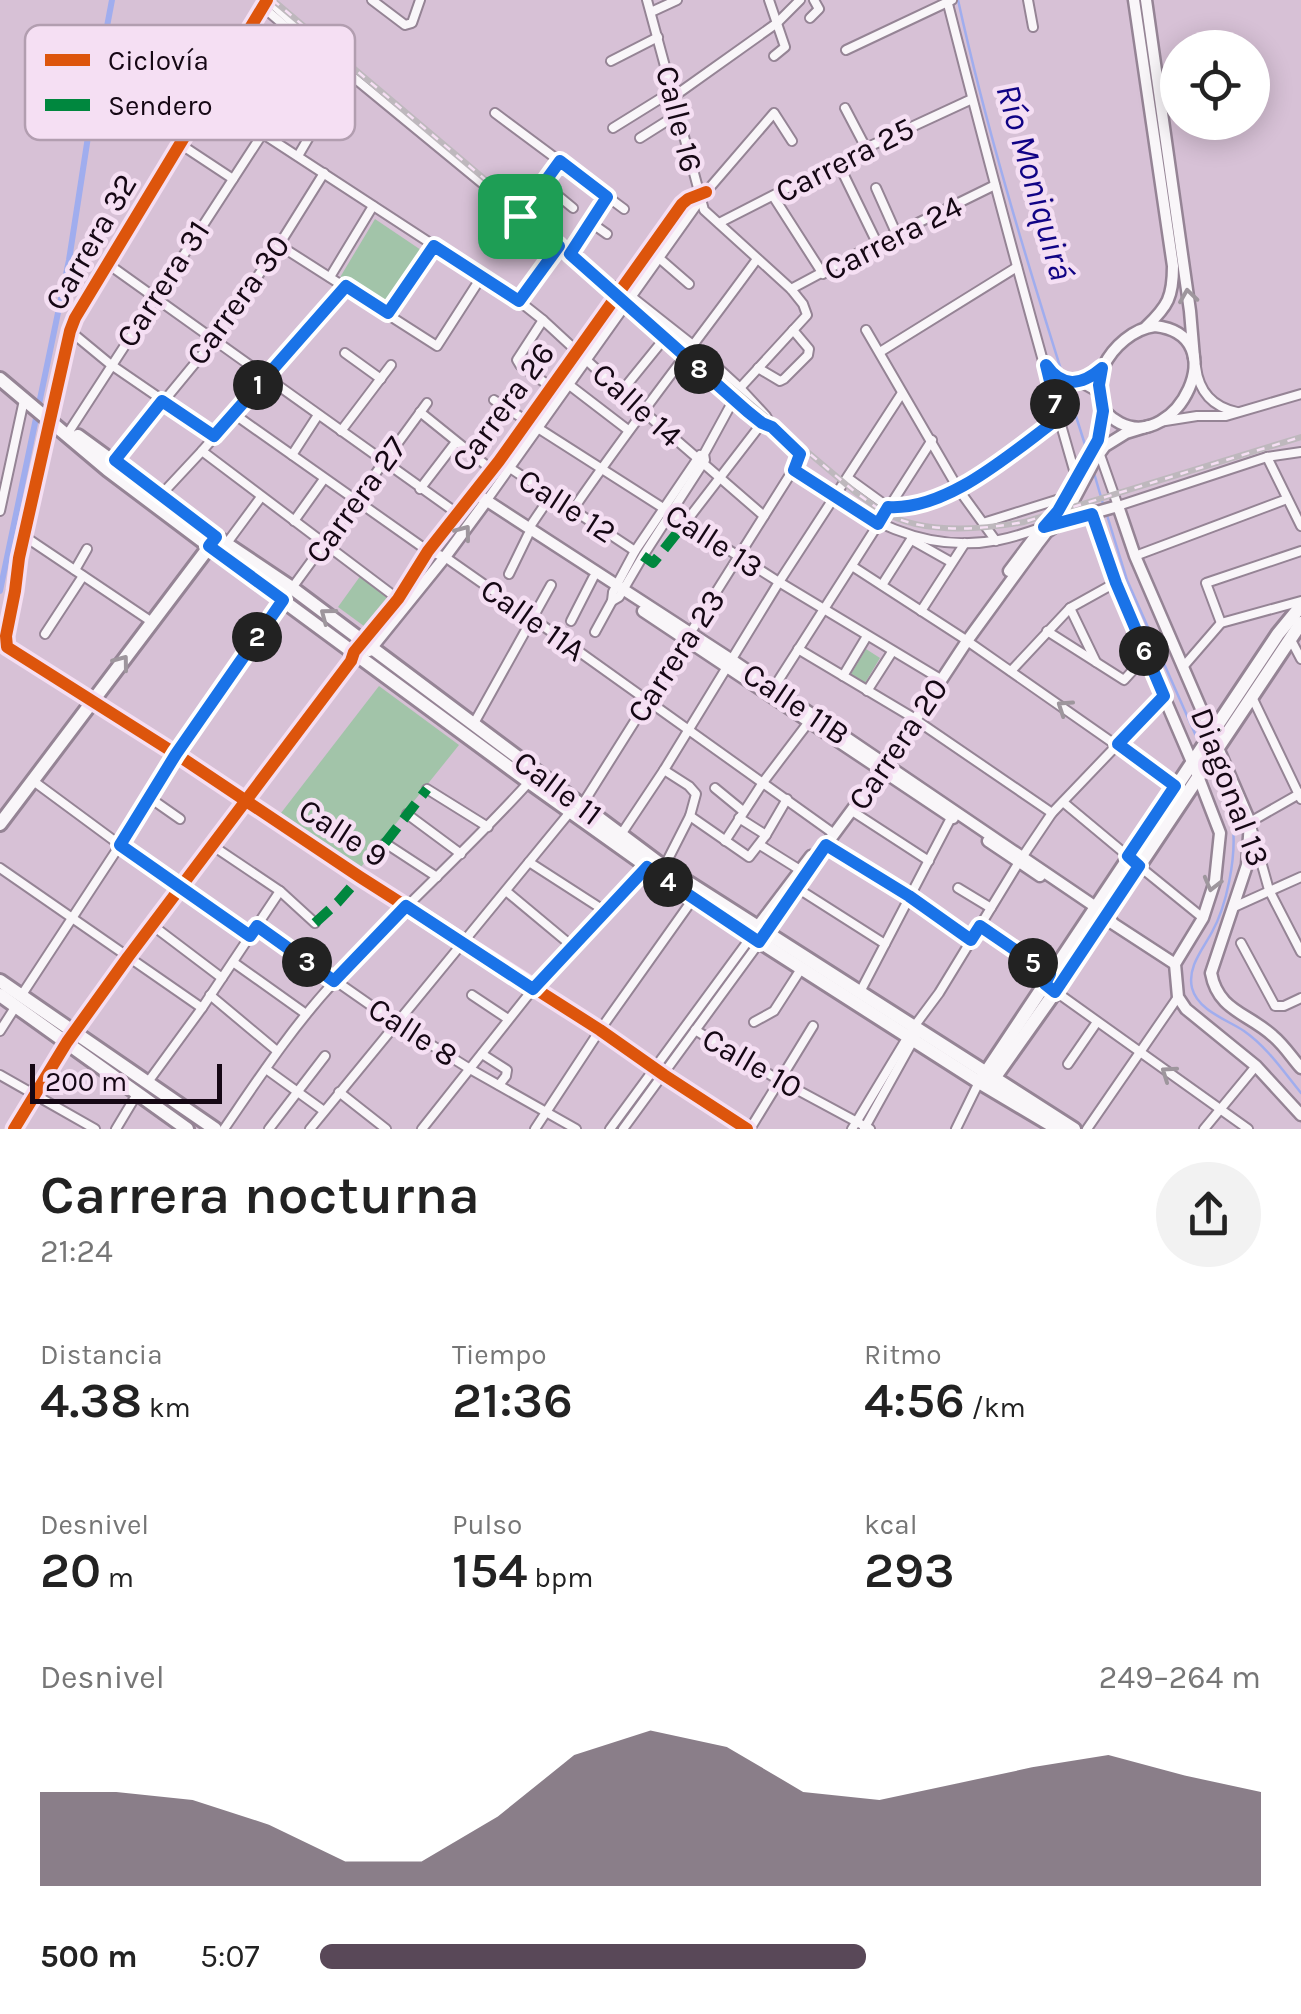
<!DOCTYPE html>
<html lang="es">
<meta charset="utf-8">
<style>
:root{--surface:#fff;--page:#f2f2f2;--text:#222;--muted:#767676;--accent:#594858}
body{margin:0;font-family:Karla,sans-serif;background:var(--page);color:var(--text);height:100vh;display:flex;flex-direction:column;font-size:38px;white-space:nowrap}
*{box-sizing:border-box;margin:0}
p{font-size:32px;color:var(--muted)}
.icon{flex:none;width:55px;height:55px;fill:none;stroke:currentColor;stroke-width:2;stroke-linecap:round;stroke-linejoin:round}
.map{position:relative;height:1129px;overflow:hidden}
.details{display:flex;flex-direction:column;background:var(--surface);flex:1}
.details>*{flex:none}
.fabs{position:absolute;left:1160px;top:30px;display:grid;gap:20px}
.fabs a{display:grid;place-items:center;width:110px;height:110px;border-radius:50%;background:var(--surface);box-shadow:0 5px 25px #0003;font-size:50px}
.scale{position:absolute;left:30px;bottom:25px;width:192px;box-sizing:border-box;padding-left:10px;border:5px solid #150714;border-top:0;font-size:28px;line-height:35px;white-space:nowrap;color:#150714;-webkit-text-stroke:8px #f5dff3;paint-order:stroke}
.pin{position:absolute;display:grid;place-items:center;width:85px;height:85px;color:#fff;margin:-42px;border-radius:20px;box-shadow:0 5px 15px #0006}
.km{position:absolute;width:50px;height:50px;margin:-25px;border-radius:50%;background:#222;color:#fff;font-size:28px;line-height:50px;text-align:center}
.round{display:grid;place-items:center;flex:none;width:105px;height:105px;border-radius:52px;background:var(--page)}
.overview{display:flex;align-items:center;justify-content:space-between;height:170px;padding:0 40px}
h1{font-size:55px;font-weight:600;line-height:75px}
.metrics{display:grid;grid-template-columns:repeat(3,1fr);gap:15px;height:170px;padding:10px 40px}
.metrics div{display:grid;align-content:center}
.metrics b{font-size:50px;font-weight:600}
.metrics small{font-size:28px;font-weight:400}
.metrics p{font-size:28px}
.chart{height:280px;padding:20px 40px}
.chart p{display:flex;justify-content:space-between}
.chart svg{width:100%;height:180px;margin-top:10px;fill:var(--accent);opacity:.7}
ul{padding:0 40px;list-style:none;font-size:32px}
li{display:grid;grid-template-columns:160px 120px 1fr;align-items:center;height:75px}
li i{height:25px;border-radius:12px;background:var(--accent)}
.map>svg:first-child{display:block}
.green{fill:#a2c4a9}
.lines{fill:none;stroke-linecap:round;stroke-linejoin:round}
.stream{stroke:#a0adee;stroke-width:2.5}
.canal{stroke:#a0adee;stroke-width:6}
.minor-casing{stroke:#958495;stroke-width:12}
.tertiary-casing{stroke:#958495;stroke-width:15}
.primary-casing{stroke:#958495;stroke-width:18}
.minor{stroke:#f9f6f9;stroke-width:8}
.tertiary{stroke:#f9f6f9;stroke-width:10}
.primary{stroke:#f9f6f9;stroke-width:12}
.rail-casing{stroke:#beb8bd;stroke-width:6}
.rail{stroke:#f5dff3;stroke-width:2.5;stroke-dasharray:8;stroke-linecap:butt}
.quiet{stroke:#00873e;stroke-width:10;stroke-dasharray:20 10;stroke-linecap:butt}
.cycleway-casing{stroke:#f5dff3;stroke-width:19}
.cycleway{stroke:#dd550c;stroke-width:12}
.oneway{stroke:#9e969d}
.route-casing{stroke:#fff;stroke-width:20}
.route{stroke:#1a73e8;stroke-width:12}
.labels{text-anchor:middle;dominant-baseline:central;stroke-width:9;stroke-linejoin:round;paint-order:stroke}
.street-label{font-size:32px;fill:#150714;stroke:#f5dff3}
.water-label{font-size:35px;font-style:italic;fill:#100385;stroke:#f5dff3}
.key{fill:#f5dff3;stroke:#b29eb0;stroke-width:2.5}
.key-label{font-size:28px;fill:#150714}
</style>
<div class="map">
<svg width="1301" height="1129" viewBox="0 0 1301 1129">
<rect width="100%" height="100%" fill="#d7c1d6"/>
<g class="green">
<path d="M375,219l46,31 -35,57 -47,-28z"/>
<path d="M361,575l31,22 -24,32 -30,-22z"/>
<path d="M866,649l14,9 -15,25 -14,-9z"/>
<path d="M379,686l80,59 -98,122 -80,-54z"/>
</g>
<g class="lines">
<g class="stream">
<path d="M958,0c28,127 66,252 105,376"/>
<path d="M1068,391l19,60"/>
<path d="M1094,473l9,31"/>
<path d="M1106,512l21,68 73,165"/>
<path d="M1212,770c8,17 19,39 21,58 3,30 -6,77 -21,104 -9,17 -25,35 -20,56 6,23 36,32 52,43 23,16 39,40 57,62"/>
</g>
<path class="canal" d="M0,591l69,-331 27,-175 16,-85"/>
<defs>
<g id="minor">
<path d="M267,0l-192,318 -5,13 -51,227 -4,33 -9,45 1,11 169,107 184,123 240,153 64,45 83,54"/>
<path d="M268,0l79,72 260,214 3,6 137,119 15,12 10,4"/>
<path d="M372,0l33,25 7,-2 8,-23"/>
<path d="M769,0l16,47 -11,9"/>
<path d="M947,0c41,160 83,319 129,477"/>
<path d="M1028,0l5,27"/>
<path d="M263,7l81,70 -46,79"/>
<path d="M651,12l26,-12"/>
<path d="M810,18l9,-9 -5,-9"/>
<path d="M846,50l106,-50"/>
<path d="M232,59l88,58"/>
<path d="M611,61l47,-24"/>
<path d="M673,97l104,-74 23,-23"/>
<path d="M208,98l311,203 24,19 78,72 143,124"/>
<path d="M845,108l21,40"/>
<path d="M495,113l129,96"/>
<path d="M613,128l58,-36"/>
<path d="M640,138l38,-24"/>
<path d="M180,144l53,35"/>
<path d="M838,163l39,80"/>
<path d="M544,184l29,24"/>
<path d="M876,188l21,47"/>
<path d="M773,196l50,78"/>
<path d="M521,216l39,-55"/>
<path d="M590,222l17,12"/>
<path d="M719,223l147,-75 106,-49"/>
<path d="M279,245l158,101 45,-70"/>
<path d="M570,254l37,-57"/>
<path d="M659,258l30,26"/>
<path d="M108,264l350,250"/>
<path d="M330,277l43,-71"/>
<path d="M791,289l86,-46 118,-58"/>
<path d="M519,301l40,-55"/>
<path d="M387,313l47,-68"/>
<path d="M543,320l-26,40 3,5 31,22"/>
<path d="M866,330l93,160 37,51"/>
<path d="M70,331l40,33 105,72"/>
<path d="M880,352l137,-85"/>
<path d="M345,353l36,26"/>
<path d="M1196,367c3,25 17,40 41,45"/>
<path d="M758,368l22,13 4,-2 24,-24 1,-6 -16,-19"/>
<path d="M1048,368c15,21 34,8 51,27"/>
<path d="M568,384l60,46"/>
<path d="M621,392l43,-53"/>
<path d="M494,400l285,182 158,95"/>
<path d="M420,412l72,58"/>
<path d="M234,414l194,137 17,6 87,61 298,213"/>
<path d="M1159,422l38,-6h29l75,-22"/>
<path d="M341,431l50,-66"/>
<path d="M70,438v-8l193,-297"/>
<path d="M202,451l196,148"/>
<path d="M1099,452l19,54 149,-49 34,-5"/>
<path d="M292,455l26,-40"/>
<path d="M1267,457l34,69"/>
<path d="M112,464l103,-125 64,-94 45,-72"/>
<path d="M507,466l128,85"/>
<path d="M793,470c65,43 124,86 206,70 15,-3 30,-8 44,-13"/>
<path d="M848,478l40,29h19l52,-17 100,-72"/>
<path d="M420,489l36,-47"/>
<path d="M475,493l207,-289 6,-5 14,-6"/>
<path d="M160,496l42,-45 144,-164"/>
<path d="M487,500l219,-308 68,-79 18,28"/>
<path d="M574,508c58,-85 122,-165 183,-249"/>
<path d="M0,511l24,-111"/>
<path d="M294,521l30,-42"/>
<path d="M685,523l77,-100"/>
<path d="M983,523l83,-26"/>
<path d="M529,528l19,-28"/>
<path d="M24,536l128,86"/>
<path d="M912,540l39,22"/>
<path d="M227,543l34,-46"/>
<path d="M1135,556l152,-57"/>
<path d="M852,566l111,72 216,151"/>
<path d="M75,570l12,-21"/>
<path d="M509,574l19,-39"/>
<path d="M882,585l30,-47"/>
<path d="M292,588l135,-185"/>
<path d="M612,601l7,-4 24,-41 62,-96 -1,-6 36,-66 67,-73 -4,-11 -12,-15 -87,-79 -57,-210"/>
<path d="M1070,608l26,54"/>
<path d="M921,611l44,-68"/>
<path d="M571,621l22,-43"/>
<path d="M1221,623l-15,-40 95,-32"/>
<path d="M1047,631l77,49 22,-24"/>
<path d="M595,632l17,-31 1,-9 22,-41 65,-96"/>
<path d="M45,634l38,-58"/>
<path d="M1290,638l11,21"/>
<path d="M798,649l114,68"/>
<path d="M1183,667l38,-44 80,-22"/>
<path d="M1011,671l59,-63 45,-25"/>
<path d="M843,676l24,-40"/>
<path d="M867,691l25,-39"/>
<path d="M771,692l161,-252"/>
<path d="M1252,697l49,102"/>
<path d="M916,720l136,93"/>
<path d="M473,725l78,-140"/>
<path d="M32,780l88,65 130,91"/>
<path d="M715,788l28,23"/>
<path d="M427,789l61,38"/>
<path d="M1301,793l-51,29 19,68 32,62"/>
<path d="M150,798l30,21"/>
<path d="M1063,802l66,55"/>
<path d="M582,805l211,-335 7,-15 -28,-28 -6,-11 -26,-28 -46,-42 -71,-56 -7,-4h-9"/>
<path d="M852,811l77,50"/>
<path d="M407,814l54,40"/>
<path d="M690,816l59,41 17,-22 21,-36"/>
<path d="M739,818l27,17"/>
<path d="M620,836l44,-66 115,-188 123,-189"/>
<path d="M725,841l39,-60 44,-58"/>
<path d="M385,843l52,34"/>
<path d="M760,845l40,25"/>
<path d="M826,845l83,51 62,44"/>
<path d="M213,846l67,45 35,32"/>
<path d="M529,862l76,49"/>
<path d="M1139,866l64,52"/>
<path d="M664,867l26,-51 6,-22 -7,-8 -25,-16"/>
<path d="M0,868l202,140"/>
<path d="M797,888l88,56"/>
<path d="M958,888l33,20"/>
<path d="M506,891l66,55"/>
<path d="M1234,907l67,-30"/>
<path d="M152,925l70,53"/>
<path d="M257,926l139,97 74,46 106,60"/>
<path d="M980,927l71,47"/>
<path d="M1241,943l34,63h9l17,-8"/>
<path d="M233,962l73,52"/>
<path d="M1052,989l196,140"/>
<path d="M860,992l93,-178"/>
<path d="M210,995l67,56"/>
<path d="M472,995l36,24"/>
<path d="M21,996l99,-151 56,-91 107,-154"/>
<path d="M754,1022l20,-11 27,-42"/>
<path d="M695,1030l84,50 91,49"/>
<path d="M0,1031l16,-25"/>
<path d="M482,1054l25,16 -1,6 -7,9"/>
<path d="M1068,1064l29,-42"/>
<path d="M266,1069l58,42"/>
<path d="M0,1075l95,54"/>
<path d="M148,1082l54,-74 78,-117"/>
<path d="M339,1092l47,37"/>
<path d="M14,1129l53,-87"/>
<path d="M116,1129l21,-35"/>
<path d="M224,1129c35,-51 69,-103 111,-148 62,-69 132,-130 194,-199"/>
<path d="M269,1129l56,-73"/>
<path d="M310,1129l260,-317"/>
<path d="M422,1129l111,-140 114,-122"/>
<path d="M535,1129l65,-99 93,-131"/>
<path d="M610,1129l141,-192"/>
<path d="M623,1129l136,-186"/>
<path d="M750,1129l63,-103"/>
<path d="M852,1129l61,-101 26,-35 80,-131 33,-49 112,-117"/>
<path d="M864,1129l51,-92"/>
<path d="M956,1129l23,-47"/>
<path d="M1087,1129l91,-132"/>
<path d="M1204,1129l52,-63"/>
</g>
<g id="tertiary">
<path d="M1134,0l39,266c0,31 -5,40 -27,61"/>
<path d="M1146,0l44,311 4,47"/>
<path d="M1155,326c81,9 21,126 -35,97 -49,-26 -7,-92 35,-97z"/>
<path d="M1092,514l23,69 83,193 22,57 -5,48 -12,37 -28,46 3,33 8,12 70,57 45,49"/>
<path d="M1044,527l74,-21 17,50 115,266 -3,43 -36,108c7,38 37,40 62,63 11,9 19,22 28,32"/>
<path d="M1009,571l27,-36 22,-24 8,-14 31,-57 5,-17 1,-18"/>
<path d="M643,611l310,207"/>
<path d="M369,651l76,-94 42,-57"/>
<path d="M988,841l52,35"/>
<path d="M1109,921l66,43"/>
<path d="M755,930l56,-74"/>
<path d="M763,937l63,-92 60,-81 81,-123 70,-96 10,-13 15,-10 34,-64 9,-12 21,-13 23,-7"/>
<path d="M70,1037l58,-80 223,-296 3,-9 44,-53 30,-48 47,-58 257,167 374,254 6,8"/>
</g>
<g id="primary">
<path d="M0,379l108,91 101,76 320,236 164,117 286,183 79,47"/>
<path d="M78,436l138,101 76,51 372,279 410,262"/>
<path d="M0,824l212,-281"/>
<path d="M0,981l215,148"/>
<path d="M0,995l187,134"/>
<path d="M981,1080l297,-446 23,-28"/>
<path d="M992,1081l63,-89 246,-369"/>
</g>
</defs>
<use href="#minor" class="minor-casing"/>
<use href="#tertiary" class="tertiary-casing"/>
<use href="#primary" class="primary-casing"/>
<use href="#minor" class="minor"/>
<use href="#tertiary" class="tertiary"/>
<use href="#primary" class="primary"/>
<defs>
<path id="rail" d="M273,0l582,492c9,6 17,13 27,19 40,24 98,19 142,11l277,-85"/>
</defs>
<use href="#rail" class="rail-casing"/>
<use href="#rail" class="rail"/>
<g class="quiet">
<path d="M248,33l84,65"/>
<path d="M293,67l14,-21"/>
<path d="M268,83l16,-23"/>
<path d="M643,556l10,7 32,-40"/>
<path d="M385,843l42,-54"/>
<path d="M315,923l23,-21 22,-25"/>
</g>
<defs>
<g id="cycleway">
<path d="M267,0l-192,318 -5,13 -51,227 -4,33 -9,45 1,11 169,107 184,123 240,153 64,45 83,54"/>
<path d="M14,1129l53,-87 61,-85 223,-296 3,-9 44,-53 30,-48 71,-90 183,-257 6,-5 18,-7"/>
</g>
</defs>
<use href="#cycleway" class="cycleway-casing"/>
<use href="#cycleway" class="cycleway"/>
</g>
<defs><path id="oneway-chevron" d="M-2-3.5L2.5 0L-2 3.5" fill="none" stroke-width="1.6" stroke-linecap="round" stroke-linejoin="round" transform="scale(2.5)"/></defs>
<g class="oneway">
<use href="#oneway-chevron" transform="translate(1188 296) rotate(-98)"/>
<use href="#oneway-chevron" transform="translate(464 532) rotate(-53)"/>
<use href="#oneway-chevron" transform="translate(327 615) rotate(-143)"/>
<use href="#oneway-chevron" transform="translate(122 662) rotate(-53)"/>
<use href="#oneway-chevron" transform="translate(1064 707) rotate(-146)"/>
<use href="#oneway-chevron" transform="translate(1212 884) rotate(105)"/>
<use href="#oneway-chevron" transform="translate(1168 1073) rotate(-145)"/>
</g>
<g class="lines">
<defs>
<path id="route" d="M560,161l47,36 -37,57 177,157 15,12 10,4 28,27 -6,16 84,54 10,-17c60,4 124,-55 171,-89l-13,-53c16,23 35,21 56,3l-3,17 4,26 -5,29 -40,71 -14,16 48,-13 24,69 48,113 -46,48 57,42 -47,70 11,10 -84,126 -10,-8 5,-10 -70,-48 -9,14 -62,-44 -83,-51 -67,97 -112,-75 -114,122 -127,-83 -72,75 -77,-55 -7,10 -130,-91 56,-91 107,-154 -74,-54 7,-9 -101,-77 47,-59 52,35 132,-150 42,27 46,-67 85,55 40,-55 -39,-30z"/>
</defs>
<use href="#route" class="route-casing"/>
<use href="#route" class="route"/>
</g>
<g class="labels">
<g class="street-label">
<text transform="translate(679 119) rotate(76)">Calle 16</text>
<text transform="translate(845 160) rotate(-27)">Carrera 25</text>
<text transform="translate(893 238) rotate(-27)">Carrera 24</text>
<text transform="translate(91 242) rotate(-60)">Carrera 32</text>
<text transform="translate(163 284) rotate(-57)">Carrera 31</text>
<text transform="translate(238 300) rotate(-54)">Carrera 30</text>
<text transform="translate(637 405) rotate(42)">Calle 14</text>
<text transform="translate(503 407) rotate(-54)">Carrera 26</text>
<text transform="translate(356 500) rotate(-54)">Carrera 27</text>
<text transform="translate(567 506) rotate(33)">Calle 12</text>
<text transform="translate(714 541) rotate(33)">Calle 13</text>
<text transform="translate(533 620) rotate(35)">Calle 11A</text>
<text transform="translate(676 656) rotate(-57)">Carrera 23</text>
<text transform="translate(796 704) rotate(34)">Calle 11B</text>
<text transform="translate(898 744) rotate(-56)">Carrera 20</text>
<text transform="translate(1230 787) rotate(69)">Diagonal 13</text>
<text transform="translate(558 788) rotate(37)">Calle 11</text>
<text transform="translate(343 833) rotate(33)">Calle 9</text>
<text transform="translate(413 1032) rotate(33)">Calle 8</text>
<text transform="translate(752 1063) rotate(30)">Calle 10</text>
</g>
<g class="water-label">
<text transform="translate(1035 182) rotate(74)">Río Moniquirá</text>
</g>
</g>
<rect x="25" y="25" width="330" height="115" rx="15" class="key"/>
<rect x="45" y="54" width="45" height="12" fill="#dd550c"/>
<rect x="45" y="99" width="45" height="12" fill="#00873e"/>
<g class="key-label">
<text x="108" y="70">Ciclovía</text>
<text x="108" y="115">Sendero</text>
</g>
</svg>
<div class="fabs">
<a><svg class="icon" aria-label="locate" viewBox="0 0 24 24"><circle cx="12" cy="12" r="6"/><path d="M12 2v4M12 18v4M2 12h4M18 12h4"/></svg></a>
</div>
<div class="scale">200 m</div>
<div class="pin" style="left:520px;top:216px;background:#1e9e55"><svg class="icon" aria-label="arrive" viewBox="0 0 24 24"><path d="M6 21V4h12l-3 4 3 4H6"/></svg></div>
<b class="km" style="left:258px;top:385px">1</b>
<b class="km" style="left:257px;top:637px">2</b>
<b class="km" style="left:307px;top:962px">3</b>
<b class="km" style="left:668px;top:882px">4</b>
<b class="km" style="left:1033px;top:963px">5</b>
<b class="km" style="left:1144px;top:651px">6</b>
<b class="km" style="left:1055px;top:404px">7</b>
<b class="km" style="left:699px;top:369px">8</b>
</div>
<section class="details">
<div class="overview"><div><h1>Carrera nocturna</h1><p>21:24</p></div><a class="round"><svg class="icon" aria-label="share" viewBox="0 0 24 24"><path d="M12 15V3M7 8l5-5 5 5M5 13v7h14v-7"/></svg></a></div>
<div class="metrics">
<div><p>Distancia</p><b>4.38<small> km</small></b></div>
<div><p>Tiempo</p><b>21:36</b></div>
<div><p>Ritmo</p><b>4:56<small> /km</small></b></div>
</div>
<div class="metrics">
<div><p>Desnivel</p><b>20<small> m</small></b></div>
<div><p>Pulso</p><b>154<small> bpm</small></b></div>
<div><p>kcal</p><b>293</b></div>
</div>
<div class="chart"><p><span>Desnivel</span>249–264 m</p>
<svg viewBox="0 0 160 44" preserveAspectRatio="none"><path d="M0 44V21L10 21L20 23L30 29L40 38L50 38L60 27L70 12L80 6L90 10L100 21L110 23L120 19L130 15L140 12L150 17L160 21V44z"/></svg>
</div>
<ul>
<li><b>500 m</b>5:07<i style="width:58%"></i></li>
</ul>
</section>
